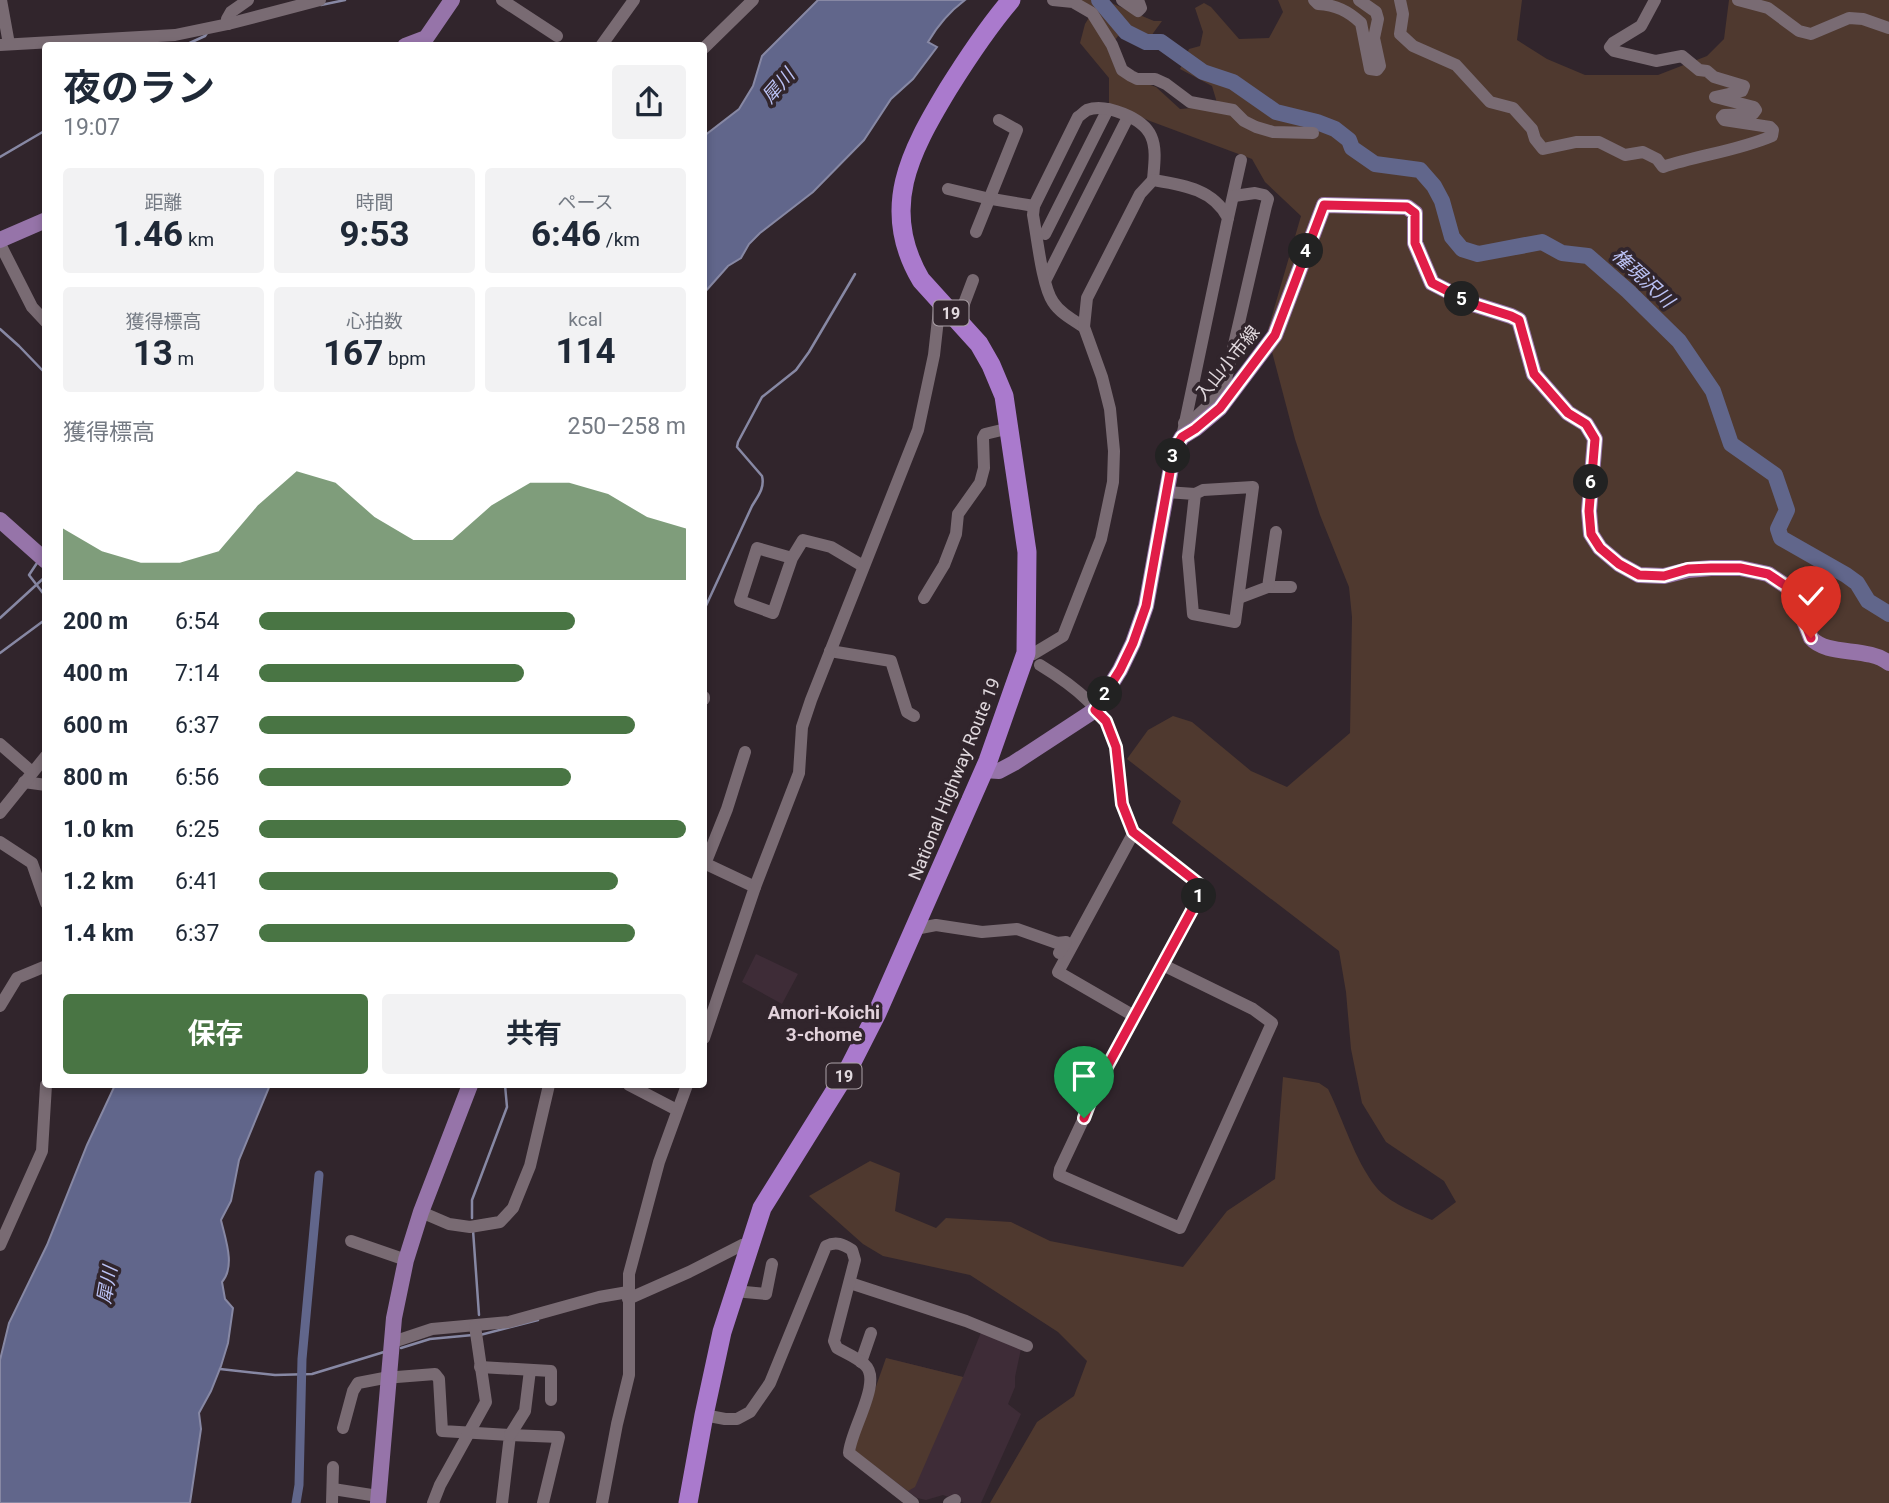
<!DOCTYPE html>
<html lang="ja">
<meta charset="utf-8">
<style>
:root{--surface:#fff;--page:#f2f2f3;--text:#1f2937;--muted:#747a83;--accent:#497544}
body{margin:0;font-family:Roboto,"Noto Sans JP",sans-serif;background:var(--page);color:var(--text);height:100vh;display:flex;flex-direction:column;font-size:26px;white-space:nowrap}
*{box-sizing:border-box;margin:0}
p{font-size:23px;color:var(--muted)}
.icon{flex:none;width:38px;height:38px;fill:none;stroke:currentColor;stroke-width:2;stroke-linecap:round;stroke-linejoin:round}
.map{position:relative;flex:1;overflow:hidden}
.sheet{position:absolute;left:42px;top:42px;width:665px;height:1046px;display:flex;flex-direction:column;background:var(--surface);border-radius:7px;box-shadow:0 4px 10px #0003}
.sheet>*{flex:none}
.pin{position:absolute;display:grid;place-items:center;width:60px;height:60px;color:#fff;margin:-72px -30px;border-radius:50% 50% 50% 0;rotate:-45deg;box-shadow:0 0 7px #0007}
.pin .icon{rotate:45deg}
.km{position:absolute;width:35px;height:35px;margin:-18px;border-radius:50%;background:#222;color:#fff;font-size:19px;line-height:35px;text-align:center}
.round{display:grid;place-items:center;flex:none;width:74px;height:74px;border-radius:7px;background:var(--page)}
.headline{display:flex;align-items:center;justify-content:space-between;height:119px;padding:0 21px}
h1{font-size:38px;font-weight:700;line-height:52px}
.stats{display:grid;grid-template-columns:repeat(3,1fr);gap:10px;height:119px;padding:7px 21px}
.stats div{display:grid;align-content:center;border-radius:7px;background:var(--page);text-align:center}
.stats b{font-size:35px;font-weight:700}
.stats small{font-size:19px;font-weight:400}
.stats p{font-size:19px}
.chart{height:196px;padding:14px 21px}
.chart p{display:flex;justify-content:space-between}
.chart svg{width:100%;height:126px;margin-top:7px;fill:var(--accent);opacity:.7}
.button{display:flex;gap:14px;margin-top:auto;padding:14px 21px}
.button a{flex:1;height:80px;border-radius:7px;background:var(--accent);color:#fff;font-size:28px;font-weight:700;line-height:80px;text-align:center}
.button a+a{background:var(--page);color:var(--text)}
ul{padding:0 21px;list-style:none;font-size:23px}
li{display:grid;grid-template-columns:112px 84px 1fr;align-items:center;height:52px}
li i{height:18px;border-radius:9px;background:var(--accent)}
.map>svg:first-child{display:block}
.built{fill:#3e2c37}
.green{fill:#4f392f}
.water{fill:#61668b;stroke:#8788a4;stroke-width:2}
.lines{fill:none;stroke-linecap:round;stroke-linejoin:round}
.stream{stroke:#8788a4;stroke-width:2.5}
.canal{stroke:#61668b;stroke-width:9}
.river{stroke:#61668b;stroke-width:16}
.minor{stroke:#796b73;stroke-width:12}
.major{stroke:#9674a9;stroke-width:16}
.highway{stroke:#aa7acd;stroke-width:19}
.route-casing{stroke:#fff;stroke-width:14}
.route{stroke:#e11d48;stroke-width:9}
.labels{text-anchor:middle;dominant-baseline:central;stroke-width:7;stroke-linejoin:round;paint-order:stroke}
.shield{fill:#31252c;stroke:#aca2a8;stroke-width:2}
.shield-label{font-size:16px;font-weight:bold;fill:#e0d8dd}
.street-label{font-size:18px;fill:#e0d8dd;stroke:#31252c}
.water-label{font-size:19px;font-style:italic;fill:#bbc2f5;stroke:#31252c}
.neighbourhood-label{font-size:19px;font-weight:bold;fill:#e2d2db;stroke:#31252c}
</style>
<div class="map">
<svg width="1889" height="1503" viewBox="0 0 1889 1503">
<rect width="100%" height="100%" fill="#31252c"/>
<g class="built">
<path d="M756,954l42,20 -16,30 -40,-22z"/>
<path d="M982,1330l39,19 -6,28v10l-7,17 13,10 -40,89h-17l-21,-8 -17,5 -9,-2 -58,-43 27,-97 77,19z"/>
</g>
<g class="green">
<path d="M1074,0h30l50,21h8l-19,26 -25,-11 -10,14 9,23 39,14 24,22 38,-3 -6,-20 -32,-17 9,-20 11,-3 3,-14 -8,-24 9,-5 7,4 28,32 30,-1 14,-26 -5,-12h244l-5,40 30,19 38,16h73l49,-19 17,-17 5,-39h160v1503h-899l47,-81 37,-26 13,-35 -29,-29 -88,-57 -87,-19 -20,-12 -54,-48 61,-35 30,12 -5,38 41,17 10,-10 65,4 39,19 133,26 44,-56 48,-32 8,-102 36,6 9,6c16,32 26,70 48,98 13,16 38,25 56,33l24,-18 -12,-21 -58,-39 -24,-39 -11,-54 -5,-57 -7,-41 -167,-128 9,-22 -54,-42 21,-29 25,-14 19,6 59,49 36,16 63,-54 2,-116 -3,-30 -29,-72 -25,-76 -28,-106 34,-117 -36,-34 -13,-23 -102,-38 -41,-18v-25l-29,-35 5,-19 10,-16z"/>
<path d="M886,1358l77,19 -48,110 -7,4 -53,-40 1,-8z"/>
</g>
<g class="water">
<path d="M818,0h147c-16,12 -27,25 -37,42l9,5 -24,32 -22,20 -27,41 -51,52 -53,41 -11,11 -8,14 -13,8 -24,27v-157l35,-27 14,-23 9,-30z"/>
<path d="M115,1085h155l-31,75 -8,41 -10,19c4,18 15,46 1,62l3,17 8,9 -5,35 -7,23 -10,25 -12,22 2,16 -11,74h-190v-143l9,-37 38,-78 40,-100z"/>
</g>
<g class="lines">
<g class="stream">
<path d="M321,5l24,-5"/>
<path d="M183,46l22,-10 2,-3"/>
<path d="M0,157l46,-27"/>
<path d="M0,329l19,17 27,28"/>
<path d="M37,563l-8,12 17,22"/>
<path d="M704,610l48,-104c6,-10 13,-18 10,-30l-25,-29 1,-5 24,-45 34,-27 13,-18 46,-78"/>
<path d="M0,618l46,-42"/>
<path d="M0,653l46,-34"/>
<path d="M472,1218v-18l35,-93 -2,-22"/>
<path d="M473,1230l6,85"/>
<path d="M480,1335l58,-15"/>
<path d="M401,1348l29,-9 43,-4"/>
<path d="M220,1369l55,6 37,-1 72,-22"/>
</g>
<path class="canal" d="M296,1503l3,-18 3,-126 17,-184"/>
<path class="river" d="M1099,0l27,32 20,10h15l42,30 30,10 43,30 41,10 18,7 14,11 3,8 23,16 45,6 14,16 8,15 10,36 10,12 16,5 64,-12 20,11 26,3 40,35 51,50 34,50 18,53 44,31 12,35 -9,19 3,9 65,37 11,8 11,18 21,13"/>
<g class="minor">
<path d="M1,0l8,44"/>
<path d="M502,0l55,36"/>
<path d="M1053,0l20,2 19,11 20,32 10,25 9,6 6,3h18l11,5 24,18 43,8 11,11 12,6 17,5 40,1"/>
<path d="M1122,0l16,11 3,-3 -3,-8"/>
<path d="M1314,0l4,4c18,1 30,7 43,19l9,46 7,1 3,-4 -6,-28 4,-19 -2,-7 -17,-12"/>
<path d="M1400,0l3,14 -3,20 13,12 43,19 34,37 23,6 19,21 3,10 8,10 33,-7h23l26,13 18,-3 14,7 6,8c36,-12 74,-16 109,-31l1,-6 -3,-3 -46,-7 -2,-3 2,-2 29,-1 3,-4 -2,-3 -39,-10 27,-6 2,-5 -30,-9 -7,-6 -8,-1 -17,-14 -26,5 -42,-10 -4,-4 3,-4 28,-17 14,-26"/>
<path d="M1738,0l30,8 31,23 12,3 38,-16 14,1 26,9"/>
<path d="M228,24l-1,-5 4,-7 17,-12"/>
<path d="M0,45l175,-10 53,-11 92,-24"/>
<path d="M601,46l33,-46"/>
<path d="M704,48l49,-48"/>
<path d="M948,189l38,9 48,8"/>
<path d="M1228,218l13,-58"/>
<path d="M976,232l41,-102 -18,-10"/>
<path d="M1045,234l63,-125"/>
<path d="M0,244l32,63 14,15"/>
<path d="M1046,279l82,-162"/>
<path d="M956,318l6,-9 11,-29"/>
<path d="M1084,327c-11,-7 -24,-14 -31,-25 -11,-16 -16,-66 -20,-87l1,-9 44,-89c3,-2 6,-5 9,-7 19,-7 56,8 64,26 6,13 3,30 2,44"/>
<path d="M1184,423l10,-4 29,-27 43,-186 2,-7 -4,-4 -9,-2 -21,3"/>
<path d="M1166,492l29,2 8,-4 50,-3 -18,135 -42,-8 -5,-57 7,-63"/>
<path d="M792,558l-35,-10 -17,53 33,12 19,-55 11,-18 28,7 32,19"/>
<path d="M1268,587h23"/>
<path d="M924,598l20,-33 12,-31 2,-20 22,-31 4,-15 -1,-30 2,-4 25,-6"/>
<path d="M1239,598l29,-11 8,-55"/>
<path d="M830,651l61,10 16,51 7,4"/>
<path d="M1026,653l7,1 30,-18 38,-97 12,-57 1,-31 -4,-42 -8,-32 -18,-50 3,-29 53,-104 13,-14c30,5 60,9 75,38l-46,219"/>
<path d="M1040,665c31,19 71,47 76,86 4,27 2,55 17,79 8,14 55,46 71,58l-109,201 -11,29 -24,51 -1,6 121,53 92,-205 -19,-14 -90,-44"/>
<path d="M704,697v2"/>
<path d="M0,744l32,28"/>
<path d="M24,782l22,3"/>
<path d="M0,813l46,-57"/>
<path d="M1134,832l-76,140 76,44"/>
<path d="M0,842l32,21 14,40"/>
<path d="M704,863l51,24"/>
<path d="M705,864l22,-55 18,-57"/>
<path d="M915,929l21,-4 46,7 35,-3 40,14 9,-1 -7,11"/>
<path d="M0,1006l17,-28 29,-12"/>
<path d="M704,1038l51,-151 44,-114 3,-46 9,-27 107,-270 16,-75 5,-45 3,-7"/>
<path d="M629,1085l48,25"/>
<path d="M421,1212l28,12 21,3 30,-5 13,-14 17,-42 19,-81"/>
<path d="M351,1241l55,19"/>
<path d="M0,1245l42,-94 4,-66"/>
<path d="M850,1283l116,38 61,25"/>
<path d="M734,1291l32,3 6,-30"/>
<path d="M628,1299l61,-27 53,-27 7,-1"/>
<path d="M393,1342l39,-13 77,-7 90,-25 29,-5"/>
<path d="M861,1362l10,-29"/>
<path d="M480,1367l71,4v29"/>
<path d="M704,1415l21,4h12l13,-7 20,-29 56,-137c10,-5 17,-2 26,4l3,10 -21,81 3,7c9,5 21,10 28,17 18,16 -15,66 -16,88l64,50"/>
<path d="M343,1428l10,-37 5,-8 26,-5 51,-4 4,5 3,52 68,4 -8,68"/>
<path d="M510,1435l49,2 -16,66"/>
<path d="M510,1435l15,-24 5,-41"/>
<path d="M333,1489l45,7"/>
<path d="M332,1503l1,-36"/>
<path d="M433,1503l7,-18 46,-83 -11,-76"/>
<path d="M602,1503l15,-79 12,-49v-101l30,-112 28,-77"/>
<path d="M949,1503l6,-3"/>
</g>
<g class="major">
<path d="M405,46l21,-8 26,-38"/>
<path d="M0,240l46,-20"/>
<path d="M0,520l46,41"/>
<path d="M984,770l15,1 15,-8 81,-53 25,-40 13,-27 13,-37 28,-155 8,-14 13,-8 25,-21 55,-73 49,-130 83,2 8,6v30l17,40 41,21 38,12 8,4 15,54 34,39 18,11 9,15 -6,72 2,23 9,14 19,16 20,11 25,1 24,-6 23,-2h29l28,6 24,16 19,48c17,19 56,8 78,25"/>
<path d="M378,1503l16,-185 12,-58 15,-48 49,-127"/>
</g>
<path class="highway" d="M688,1503l16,-88 18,-83 40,-124 86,-138 29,-57 111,-252 38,-108 1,-101 -23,-156 -13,-31 -12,-21 -58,-64c-42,-71 -11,-128 27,-191 20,-32 39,-61 63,-89"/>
</g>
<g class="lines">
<defs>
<path id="route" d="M1084,1118l11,-29 109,-201 -71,-56 -11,-28 -6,-57 -10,-26 -11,-11 25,-40 13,-27 13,-37 28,-156 8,-13 13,-8 25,-21 55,-73 49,-130 83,2 8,6v30l17,40 41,21 38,12 8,4 15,54 34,39 18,11 9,15 -6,72 2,23 9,14 19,16 20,11 25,1 24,-7 23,-1h29l28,6 24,16 19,48"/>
</defs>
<use href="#route" class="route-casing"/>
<use href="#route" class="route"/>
</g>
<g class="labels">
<g class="shield">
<rect x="933.5" y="300.5" width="35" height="25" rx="5"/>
<rect x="826.5" y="1063.5" width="35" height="25" rx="5"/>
</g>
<g class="shield-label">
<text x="951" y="313">19</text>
<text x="844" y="1076">19</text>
</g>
<g class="street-label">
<text transform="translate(1227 363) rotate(-51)">入山小市線</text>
<text transform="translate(954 779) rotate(-68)">National Highway Route 19</text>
</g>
<g class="water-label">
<text transform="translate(778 86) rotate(-49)">犀川</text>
<text transform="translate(1643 278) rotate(43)">権現沢川</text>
<text transform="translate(107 1285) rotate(-80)">犀川</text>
</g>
<g class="neighbourhood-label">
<text x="824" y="1012">Amori-Koichi<tspan x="824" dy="22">3-chome</tspan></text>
</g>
</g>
</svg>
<div class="pin" style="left:1084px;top:1118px;background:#1e9e55"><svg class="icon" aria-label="arrive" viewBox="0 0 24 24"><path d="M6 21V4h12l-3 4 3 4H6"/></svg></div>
<div class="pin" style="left:1811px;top:638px;background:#d93025"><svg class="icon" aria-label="check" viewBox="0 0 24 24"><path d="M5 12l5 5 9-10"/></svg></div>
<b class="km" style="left:1199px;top:896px">1</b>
<b class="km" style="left:1105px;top:694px">2</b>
<b class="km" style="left:1173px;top:456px">3</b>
<b class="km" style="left:1306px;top:251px">4</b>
<b class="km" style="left:1462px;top:299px">5</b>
<b class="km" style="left:1591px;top:482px">6</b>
<section class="sheet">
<div class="headline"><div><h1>夜のラン</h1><p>19:07</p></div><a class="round"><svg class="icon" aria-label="share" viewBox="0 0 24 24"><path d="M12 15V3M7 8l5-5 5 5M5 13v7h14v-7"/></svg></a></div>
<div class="stats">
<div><p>距離</p><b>1.46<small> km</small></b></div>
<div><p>時間</p><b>9:53</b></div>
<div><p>ペース</p><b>6:46<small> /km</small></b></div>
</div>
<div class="stats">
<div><p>獲得標高</p><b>13<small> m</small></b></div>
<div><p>心拍数</p><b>167<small> bpm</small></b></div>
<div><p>kcal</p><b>114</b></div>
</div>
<div class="chart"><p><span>獲得標高</span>250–258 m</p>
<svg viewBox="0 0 160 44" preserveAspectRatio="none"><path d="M0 44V26L10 34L20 38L30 38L40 34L50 18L60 6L70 10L80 22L90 30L100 30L110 18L120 10L130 10L140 14L150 22L160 26V44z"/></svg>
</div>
<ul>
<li><b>200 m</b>6:54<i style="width:74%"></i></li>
<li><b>400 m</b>7:14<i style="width:62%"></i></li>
<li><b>600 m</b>6:37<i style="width:88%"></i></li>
<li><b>800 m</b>6:56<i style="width:73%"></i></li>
<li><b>1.0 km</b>6:25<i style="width:100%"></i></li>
<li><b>1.2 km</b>6:41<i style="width:84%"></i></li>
<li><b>1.4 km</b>6:37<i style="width:88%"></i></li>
</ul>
<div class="button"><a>保存</a><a>共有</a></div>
</section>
</div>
